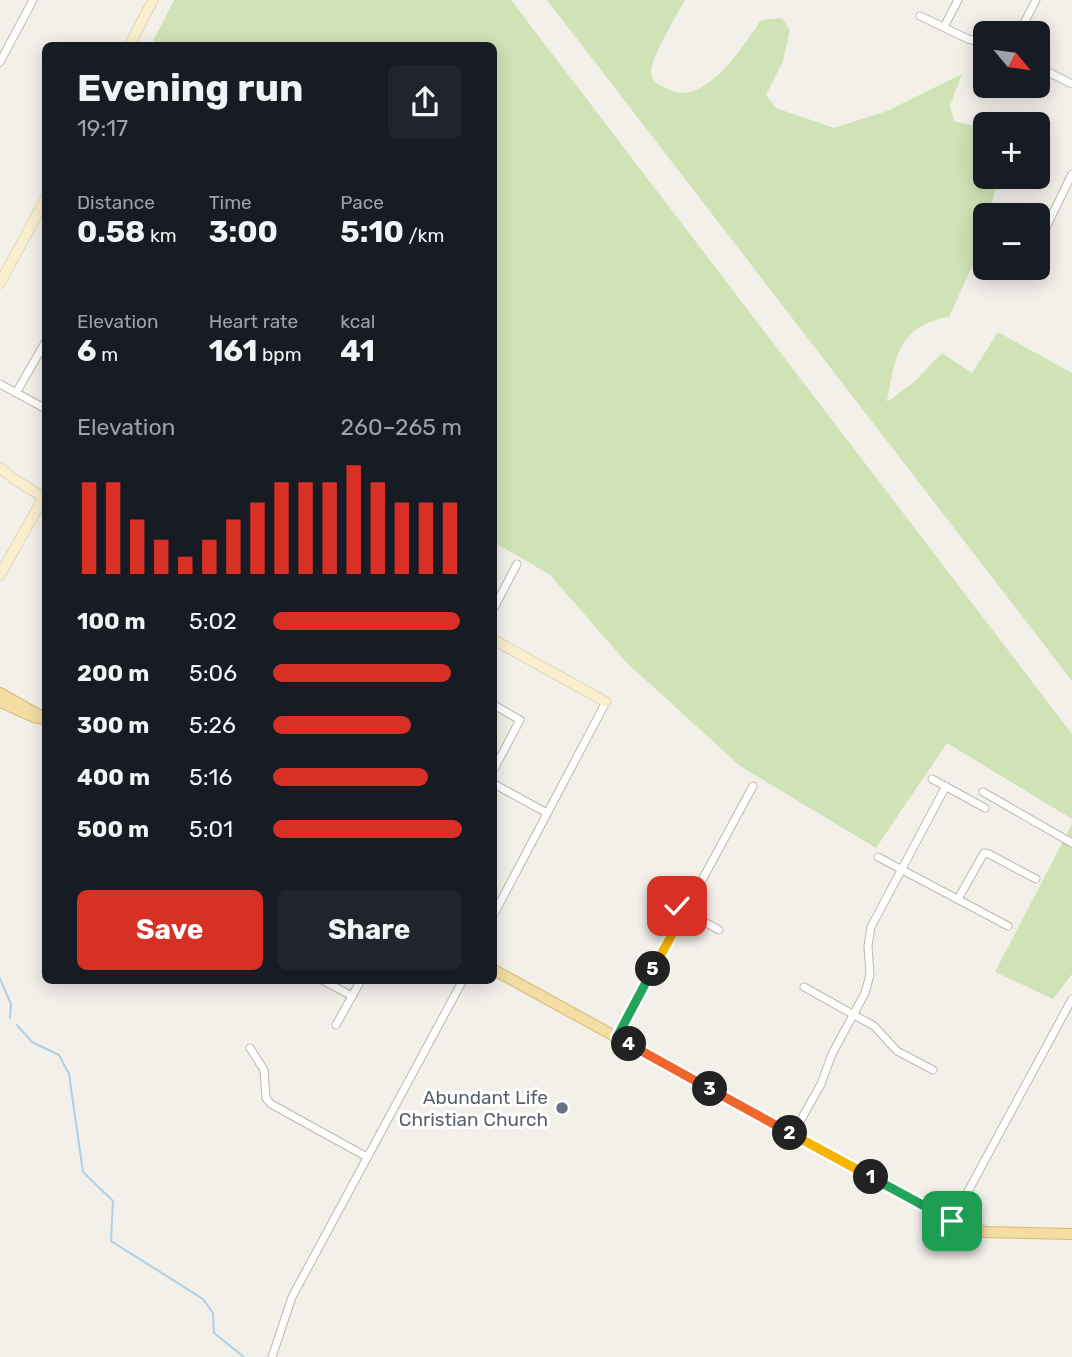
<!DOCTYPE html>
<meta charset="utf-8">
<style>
:root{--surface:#171b24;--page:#20242c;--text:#f1f3f6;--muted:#9ea1a6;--accent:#d93025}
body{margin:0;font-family:Rubik,sans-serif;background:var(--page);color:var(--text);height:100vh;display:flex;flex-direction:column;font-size:26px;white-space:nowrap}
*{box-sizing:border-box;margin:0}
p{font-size:23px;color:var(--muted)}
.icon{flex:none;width:38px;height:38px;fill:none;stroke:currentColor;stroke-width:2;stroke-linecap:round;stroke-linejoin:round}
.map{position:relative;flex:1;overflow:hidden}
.sheet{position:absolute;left:42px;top:42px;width:455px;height:942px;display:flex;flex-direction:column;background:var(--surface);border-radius:10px;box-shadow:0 4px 18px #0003}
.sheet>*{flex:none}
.needle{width:46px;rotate:119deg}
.controls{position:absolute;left:973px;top:21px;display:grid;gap:14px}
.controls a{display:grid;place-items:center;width:77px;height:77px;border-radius:10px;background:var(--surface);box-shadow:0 4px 18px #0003;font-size:35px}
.pin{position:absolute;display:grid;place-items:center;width:60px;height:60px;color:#fff;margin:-30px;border-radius:14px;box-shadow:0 4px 10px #0006}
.km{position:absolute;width:35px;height:35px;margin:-18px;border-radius:50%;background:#222;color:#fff;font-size:19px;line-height:35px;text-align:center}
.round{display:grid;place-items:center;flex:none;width:74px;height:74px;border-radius:10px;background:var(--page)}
.head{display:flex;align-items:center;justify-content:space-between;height:119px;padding:0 35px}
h1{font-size:38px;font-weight:700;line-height:52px}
.figures{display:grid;grid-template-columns:repeat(3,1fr);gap:10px;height:119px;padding:7px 35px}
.figures div{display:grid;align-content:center}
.figures b{font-size:30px;font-weight:700}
.figures small{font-size:19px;font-weight:400}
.figures p{font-size:19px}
.chart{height:196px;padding:14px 35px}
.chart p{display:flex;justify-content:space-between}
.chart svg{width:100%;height:126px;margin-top:7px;stroke:var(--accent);stroke-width:6}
.action{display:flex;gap:14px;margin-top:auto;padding:14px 35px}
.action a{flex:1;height:80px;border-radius:10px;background:var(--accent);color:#fff;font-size:28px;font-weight:700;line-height:80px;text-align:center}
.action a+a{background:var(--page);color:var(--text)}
ul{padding:0 35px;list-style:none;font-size:23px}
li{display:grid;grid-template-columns:112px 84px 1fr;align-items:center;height:52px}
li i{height:18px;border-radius:9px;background:var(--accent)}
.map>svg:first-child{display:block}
.green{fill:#cfe3b7}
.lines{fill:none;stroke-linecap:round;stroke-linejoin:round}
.stream{stroke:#add0e9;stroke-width:2}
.street-casing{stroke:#beb8ad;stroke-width:9}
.secondary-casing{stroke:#cdc29e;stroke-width:11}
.primary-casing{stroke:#d7b974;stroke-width:12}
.street{stroke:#fff;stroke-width:7}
.secondary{stroke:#f9efce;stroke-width:10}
.primary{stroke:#f3dda3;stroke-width:10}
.split-1-casing{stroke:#fff;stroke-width:14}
.split-2-casing{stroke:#fff;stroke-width:14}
.split-3-casing{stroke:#fff;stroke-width:14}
.split-4-casing{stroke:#fff;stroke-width:14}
.split-5-casing{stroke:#fff;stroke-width:14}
.split-6-casing{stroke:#fff;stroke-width:14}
.split-1{stroke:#22a559;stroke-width:9}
.split-2{stroke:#f5b400;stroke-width:9}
.split-3{stroke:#f0652b;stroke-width:9}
.split-4{stroke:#f0652b;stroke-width:9}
.split-5{stroke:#22a559;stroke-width:9}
.split-6{stroke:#f5b400;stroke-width:9}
.worship-dot{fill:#6b7280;stroke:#fff;stroke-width:2.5}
.labels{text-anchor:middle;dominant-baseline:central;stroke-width:6;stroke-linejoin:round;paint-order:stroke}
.worship-label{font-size:19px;fill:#5b616d;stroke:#fff;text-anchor:end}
</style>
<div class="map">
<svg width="1072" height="1357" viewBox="0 0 1072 1357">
<rect width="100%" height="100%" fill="#f3f0ea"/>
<g class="green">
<path d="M174,0h337l561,734v85l-125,-76 -71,105 -136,-82 -114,-104 -76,-87 -56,-33v-496l-343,-1z"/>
<path d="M547,0h138c-7,13 -36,61 -34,73 1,10 10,13 19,17 35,17 74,-45 91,-70l21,-2 8,12 -7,31 -17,34 10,13 58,20 53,-17 75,-37 -12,32 4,15 31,8v48h14l-9,33 -17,23 2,27 -26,57c-51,8 -54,42 -62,85l27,-20 28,-29 30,20 26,-41 74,41v308z"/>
<path d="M1072,824v150l-19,25 -58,-27z"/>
</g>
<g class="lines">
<g class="stream">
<path d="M0,979l11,25 -1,14"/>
<path d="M17,1025l15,17 27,13 10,19 14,98 30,29 -2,40 92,58 10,14 1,20 30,24"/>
</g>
<defs>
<g id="street">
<path d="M920,16l48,23 17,4"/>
<path d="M944,27l14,-27"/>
<path d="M1019,33l17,-33"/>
<path d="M0,62l33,-62"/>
<path d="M1038,67l34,17"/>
<path d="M1038,244l34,-70"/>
<path d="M0,384l46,25"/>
<path d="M16,393l30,-52"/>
<path d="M494,608l23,-44"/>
<path d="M494,705l26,15 -26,49"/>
<path d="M932,779l53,29"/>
<path d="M494,784l53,29"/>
<path d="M983,792l89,51"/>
<path d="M878,857l130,69"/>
<path d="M656,895l63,35"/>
<path d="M958,899l26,-46 5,1 47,25"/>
<path d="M494,914l112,-212"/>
<path d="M322,980l30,16"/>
<path d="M804,987l70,39 23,25 36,19"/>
<path d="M336,1025l25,-45"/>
<path d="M617,1037l136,-251"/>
<path d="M250,1048l14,22 2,28 5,6 96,53"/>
<path d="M793,1134l28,-50 11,-30 33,-61 5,-18 -2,-29 3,-19 75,-141"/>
<path d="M952,1221l120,-222"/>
<path d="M272,1357l20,-60 171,-317"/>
</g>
<g id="secondary">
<path d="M129,46l24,-46"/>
<path d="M0,283l46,-85"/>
<path d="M0,468l17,13 26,16"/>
<path d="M0,575l46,-82"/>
<path d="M494,640l112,62"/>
</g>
<g id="primary">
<path d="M0,693l39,22"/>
<path d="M0,702l34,15 12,2"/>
<path d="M494,970l458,251 33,11 87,2"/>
</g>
</defs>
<use href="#street" class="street-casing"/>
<use href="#secondary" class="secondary-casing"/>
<use href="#primary" class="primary-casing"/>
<use href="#street" class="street"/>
<use href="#secondary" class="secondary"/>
<use href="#primary" class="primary"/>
</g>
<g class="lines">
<defs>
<path id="split-1" d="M871,1177l81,44"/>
<path id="split-2" d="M790,1133l81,44"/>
<path id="split-3" d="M710,1089l80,44"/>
<path id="split-4" d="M629,1044l81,45"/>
<path id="split-5" d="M629,1044l-12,-7 36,-68"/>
<path id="split-6" d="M653,969l32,-58 -8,-5"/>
</defs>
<use href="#split-1" class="split-1-casing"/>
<use href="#split-2" class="split-2-casing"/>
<use href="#split-3" class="split-3-casing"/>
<use href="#split-4" class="split-4-casing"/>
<use href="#split-5" class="split-5-casing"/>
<use href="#split-6" class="split-6-casing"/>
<use href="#split-1" class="split-1"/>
<use href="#split-2" class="split-2"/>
<use href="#split-3" class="split-3"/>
<use href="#split-4" class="split-4"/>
<use href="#split-5" class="split-5"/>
<use href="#split-6" class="split-6"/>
</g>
<circle class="worship-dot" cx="562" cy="1108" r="7"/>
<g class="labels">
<g class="worship-label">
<text x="548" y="1097">Abundant Life<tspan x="548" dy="22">Christian Church</tspan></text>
</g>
</g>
</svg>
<div class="controls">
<a><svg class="needle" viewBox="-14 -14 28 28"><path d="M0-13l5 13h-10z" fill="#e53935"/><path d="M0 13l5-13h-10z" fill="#9ea1a6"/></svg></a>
<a>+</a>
<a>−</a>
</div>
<div class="pin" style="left:952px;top:1221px;background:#1e9e55"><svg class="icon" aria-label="arrive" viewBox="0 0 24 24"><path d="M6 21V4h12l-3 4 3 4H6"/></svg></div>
<div class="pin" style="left:677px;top:906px;background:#d93025"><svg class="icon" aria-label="check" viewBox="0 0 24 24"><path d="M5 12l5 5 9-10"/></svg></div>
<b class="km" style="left:871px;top:1177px">1</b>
<b class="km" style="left:790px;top:1133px">2</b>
<b class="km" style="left:710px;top:1089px">3</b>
<b class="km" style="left:629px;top:1044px">4</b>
<b class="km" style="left:653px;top:969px">5</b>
<section class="sheet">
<div class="head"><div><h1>Evening run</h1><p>19:17</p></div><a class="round"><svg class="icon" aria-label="share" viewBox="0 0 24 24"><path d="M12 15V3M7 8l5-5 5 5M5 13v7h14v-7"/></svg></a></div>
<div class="figures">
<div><p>Distance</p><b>0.58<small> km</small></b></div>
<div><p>Time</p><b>3:00</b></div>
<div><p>Pace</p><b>5:10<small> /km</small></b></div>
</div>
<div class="figures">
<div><p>Elevation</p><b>6<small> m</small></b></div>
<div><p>Heart rate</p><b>161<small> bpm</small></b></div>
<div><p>kcal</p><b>41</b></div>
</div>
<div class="chart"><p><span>Elevation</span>260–265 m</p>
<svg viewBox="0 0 160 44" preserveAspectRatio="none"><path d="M5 44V12M15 44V12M25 44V25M35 44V32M45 44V38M55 44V32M65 44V25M75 44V19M85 44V12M95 44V12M105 44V12M115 44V6M125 44V12M135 44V19M145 44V19M155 44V19"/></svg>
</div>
<ul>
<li><b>100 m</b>5:02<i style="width:99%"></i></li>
<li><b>200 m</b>5:06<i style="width:94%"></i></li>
<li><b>300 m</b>5:26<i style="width:73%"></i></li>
<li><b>400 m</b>5:16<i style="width:82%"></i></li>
<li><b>500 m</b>5:01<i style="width:100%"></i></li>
</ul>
<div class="action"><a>Save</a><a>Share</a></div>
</section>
</div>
